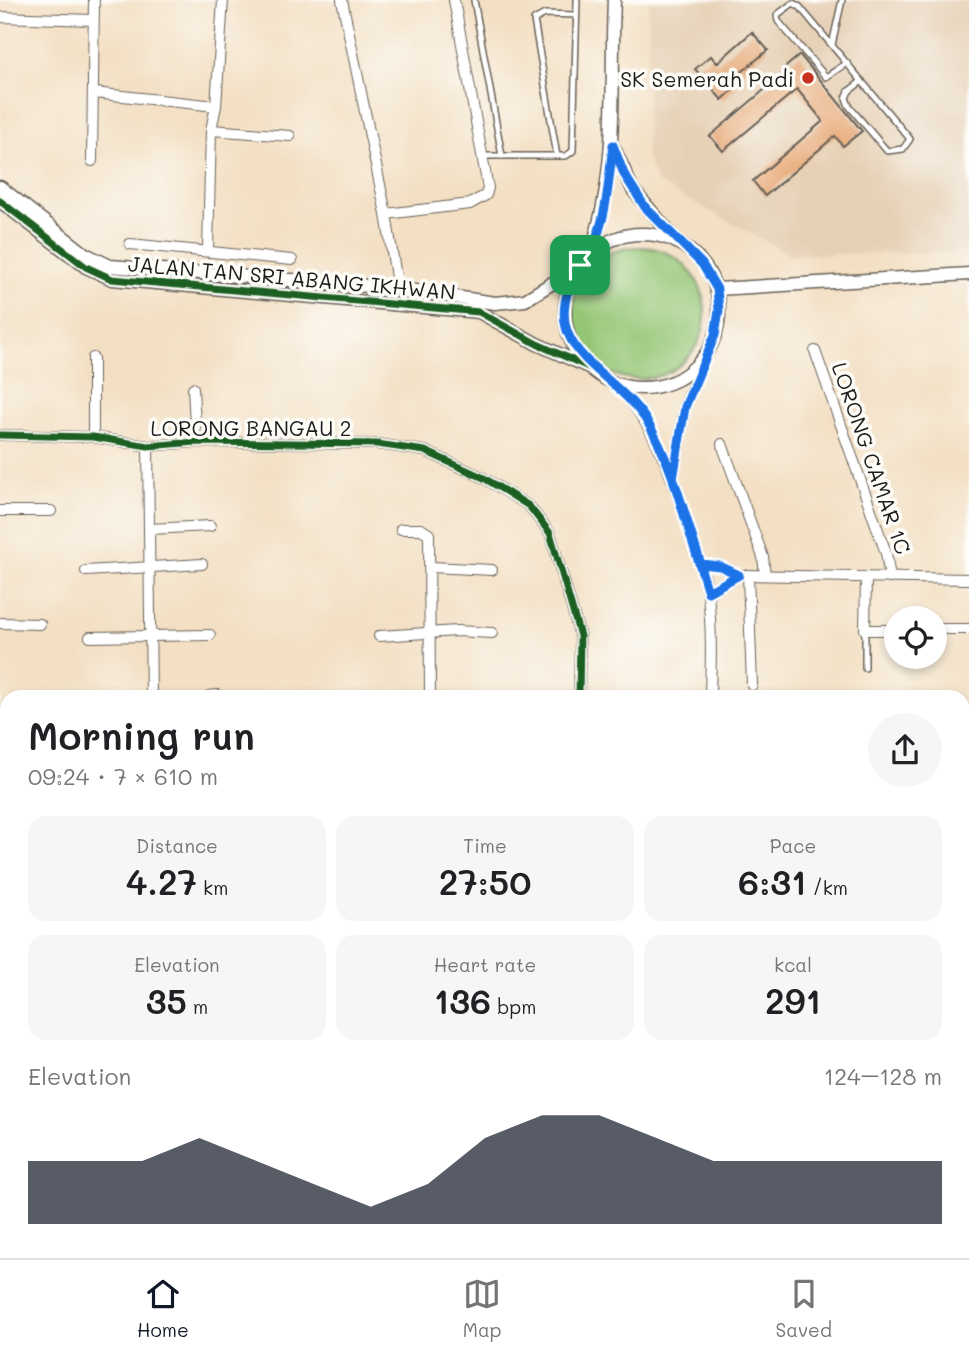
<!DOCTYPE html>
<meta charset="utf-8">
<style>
:root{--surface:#fff;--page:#f6f6f6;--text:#202124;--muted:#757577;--line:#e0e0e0;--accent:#111827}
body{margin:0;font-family:Mali,sans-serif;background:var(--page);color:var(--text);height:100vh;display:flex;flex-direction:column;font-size:26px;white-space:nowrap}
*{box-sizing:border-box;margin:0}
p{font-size:23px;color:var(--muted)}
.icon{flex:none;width:38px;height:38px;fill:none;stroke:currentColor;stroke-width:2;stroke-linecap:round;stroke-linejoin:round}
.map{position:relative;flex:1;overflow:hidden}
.side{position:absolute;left:0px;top:690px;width:970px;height:569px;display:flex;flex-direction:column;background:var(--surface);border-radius:21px 21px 0 0;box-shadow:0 4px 10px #0003}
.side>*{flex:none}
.buttons{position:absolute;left:884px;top:606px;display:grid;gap:14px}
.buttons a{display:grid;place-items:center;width:63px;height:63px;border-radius:50%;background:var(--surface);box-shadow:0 4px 10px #0003;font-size:35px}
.pin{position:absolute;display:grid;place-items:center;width:60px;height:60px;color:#fff;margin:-30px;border-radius:14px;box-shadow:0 4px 10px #0006}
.round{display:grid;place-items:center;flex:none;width:74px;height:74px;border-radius:37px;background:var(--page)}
.overview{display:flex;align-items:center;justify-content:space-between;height:119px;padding:0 28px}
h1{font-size:38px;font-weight:600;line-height:52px}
.metrics{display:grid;grid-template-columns:repeat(3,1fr);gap:10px;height:119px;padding:7px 28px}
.metrics div{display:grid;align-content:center;border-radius:18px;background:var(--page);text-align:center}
.metrics b{font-size:35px;font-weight:600}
.metrics small{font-size:19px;font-weight:400}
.metrics p{font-size:19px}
.chart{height:196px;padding:14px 28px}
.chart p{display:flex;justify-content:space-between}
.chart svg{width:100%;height:126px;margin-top:7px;fill:var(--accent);opacity:.7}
.tabs{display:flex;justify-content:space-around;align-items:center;height:98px;border-top:2px solid var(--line);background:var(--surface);font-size:19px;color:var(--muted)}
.tabs a{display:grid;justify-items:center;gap:4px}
.tabs .selected{color:var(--accent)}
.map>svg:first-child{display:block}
.built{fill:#e6d0b5}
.green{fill:#95c675;stroke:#587148;stroke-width:2}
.building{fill:#e8ac7c}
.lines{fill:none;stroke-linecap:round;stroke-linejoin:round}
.service-casing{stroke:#676056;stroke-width:8}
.minor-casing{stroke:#676056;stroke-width:12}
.tertiary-casing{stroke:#676056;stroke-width:15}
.service{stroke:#fff;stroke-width:5}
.minor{stroke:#fff;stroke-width:10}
.tertiary{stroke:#fff;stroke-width:12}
.cycleway-casing{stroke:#fdfcf7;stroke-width:11}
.cycleway{stroke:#1b5e20;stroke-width:7}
.route-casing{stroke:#fff;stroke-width:14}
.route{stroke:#1a73e8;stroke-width:9}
.poi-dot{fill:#c8321e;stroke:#fdfcf7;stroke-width:2.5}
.labels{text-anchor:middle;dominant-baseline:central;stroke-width:7;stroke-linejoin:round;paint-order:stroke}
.poi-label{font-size:21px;fill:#1c1c1c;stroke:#fdfcf7;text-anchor:end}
.street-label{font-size:21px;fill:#1c1c1c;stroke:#fdfcf7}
</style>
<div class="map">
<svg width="969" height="1258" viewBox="0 0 969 1258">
<rect width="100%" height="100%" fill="#fdfcf7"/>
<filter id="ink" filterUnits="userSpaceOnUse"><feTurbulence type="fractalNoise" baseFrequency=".0143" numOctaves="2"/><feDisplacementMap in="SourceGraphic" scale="14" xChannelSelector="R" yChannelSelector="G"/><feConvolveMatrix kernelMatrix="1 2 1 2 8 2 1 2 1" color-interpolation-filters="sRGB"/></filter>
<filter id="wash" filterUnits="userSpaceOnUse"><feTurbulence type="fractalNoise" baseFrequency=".00686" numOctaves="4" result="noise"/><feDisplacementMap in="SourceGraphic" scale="28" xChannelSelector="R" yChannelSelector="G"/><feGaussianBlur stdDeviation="1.57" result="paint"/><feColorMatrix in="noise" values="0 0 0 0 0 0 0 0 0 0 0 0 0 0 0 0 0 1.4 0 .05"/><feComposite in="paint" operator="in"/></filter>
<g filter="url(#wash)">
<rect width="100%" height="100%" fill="#f3dfc3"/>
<path class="built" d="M649,0h320v252l-178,3 -135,-73 -10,-26z"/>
<circle class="green" cx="639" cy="313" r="66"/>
<g id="blocks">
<g class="building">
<path d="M752,32l16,18 -37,31 5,6 -14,13 -27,-31 16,-13 6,7z"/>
<path d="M800,55l62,76 -19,15 -8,-10 -70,60 -12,-15 70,-60 -26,-32 -74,62 -13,-15 74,-63 -2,-3z"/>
</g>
</g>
</g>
<g filter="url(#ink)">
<use href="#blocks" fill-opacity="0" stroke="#676056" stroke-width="2"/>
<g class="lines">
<defs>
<g id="service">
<path d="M474,0l28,156"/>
<path d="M832,45l10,-45"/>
<path d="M847,63l-21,14 -48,-56 -1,-6 16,-12 6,3 111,133 -7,10 -16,2 -38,-45 -3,-8 3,-7 13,-10"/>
<path d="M482,156h84l7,-5 4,-151"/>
<path d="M557,156l-23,-136 11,-6 31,1"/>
<path d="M865,668v-38"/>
<path d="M962,802h7"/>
<path d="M0,1007h7"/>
<path d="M0,1201l7,2"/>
<path d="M107,1258l1,-7"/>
</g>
<g id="minor">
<path d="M342,0l44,214 10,63 -2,11"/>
<path d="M0,17l93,3"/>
<path d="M94,93l122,13"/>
<path d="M211,130l79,6"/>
<path d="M92,161l2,-161"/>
<path d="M386,214l84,-10 16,-9 2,-7 -34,-188"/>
<path d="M130,244l162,16"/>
<path d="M208,249l3,-119 5,-24 7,-106"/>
<path d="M815,351l71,202 4,25"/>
<path d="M93,358v79"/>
<path d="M613,382c42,40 58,92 76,146 7,21 16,44 19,67 4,34 3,67 2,101"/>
<path d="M193,388l3,54"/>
<path d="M0,435l93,2 55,9 48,-4 181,2 48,7 59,27 45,28 21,27 30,103 -1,60"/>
<path d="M722,444l41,113 2,18"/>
<path d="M148,446l3,250"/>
<path d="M673,479l12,-73 20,-51"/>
<path d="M0,511h51"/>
<path d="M149,529l61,-3"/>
<path d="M401,529h20l8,5 1,162"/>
<path d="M700,564l20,2 19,9 230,4"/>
<path d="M431,567l61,3"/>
<path d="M86,571l116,-7"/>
<path d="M748,575l4,110"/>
<path d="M866,579l-1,51h31"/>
<path d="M708,592l31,-17"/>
<path d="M0,623l40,1"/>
<path d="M934,629h35"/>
<path d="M379,636l78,-5 35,2"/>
<path d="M90,637l120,-2"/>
<path d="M209,696l9,-1"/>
<path d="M0,755h7"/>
<path d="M0,781h7"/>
<path d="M0,958l7,1"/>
<path d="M962,984h7"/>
<path d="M0,1052l7,1"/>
<path d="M0,1153l7,3"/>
<path d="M962,1193h7"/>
<path d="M0,1245l7,2"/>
<path d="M23,1251l23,7"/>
<path d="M156,1251v7"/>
<path d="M823,1251l7,7"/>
</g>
<g id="tertiary">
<path d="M614,148l19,42 42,49"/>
<path d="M0,187l85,67 25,12 284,22 101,15 30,-3 55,-34"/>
<path d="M0,201l86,66 26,12 367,33 58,32 56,25"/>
<circle cx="642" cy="311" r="77"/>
<path d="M590,255c30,-88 20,-165 24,-255"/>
<path d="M717,289l252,-15"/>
</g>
</defs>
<use href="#service" class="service-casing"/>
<use href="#minor" class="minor-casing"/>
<use href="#tertiary" class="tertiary-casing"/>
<use href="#service" class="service"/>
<use href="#minor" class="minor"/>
<use href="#tertiary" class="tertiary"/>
<defs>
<g id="cycleway">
<path d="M0,201l86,66 26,12 367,33 58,32 56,25"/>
<path d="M0,435l93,2 55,9 48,-4 181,2 48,7 59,27 45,28 21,27 30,103 -1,60"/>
</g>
</defs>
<use href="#cycleway" class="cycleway-casing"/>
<use href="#cycleway" class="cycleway"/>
</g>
</g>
<g class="lines" filter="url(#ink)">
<defs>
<path id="route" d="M580,265c-51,86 34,102 68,158 25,43 37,94 53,141l19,2 19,9 -31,17 -35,-113 12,-72 30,-72 4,-25 -2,-21 -15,-25 -57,-57 -21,-33 -11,-29c-5,38 -6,91 -33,120"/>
</defs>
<use href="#route" class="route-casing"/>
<use href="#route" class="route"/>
</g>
<circle class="poi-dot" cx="808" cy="78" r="7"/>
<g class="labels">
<g class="poi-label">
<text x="794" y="78">SK Semerah Padi</text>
</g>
<g class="street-label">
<text transform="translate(292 277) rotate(5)">JALAN TAN SRI ABANG IKHWAN</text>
<text x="251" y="427">LORONG BANGAU 2</text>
<text transform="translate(872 458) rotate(71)">LORONG CAMAR 1C</text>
</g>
</g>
</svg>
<div class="buttons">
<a><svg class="icon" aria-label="locate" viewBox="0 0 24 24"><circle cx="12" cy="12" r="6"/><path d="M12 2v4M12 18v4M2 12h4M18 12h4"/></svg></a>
</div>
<div class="pin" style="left:580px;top:265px;background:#1e9e55"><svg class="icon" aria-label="arrive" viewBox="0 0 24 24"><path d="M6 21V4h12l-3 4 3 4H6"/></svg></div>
<section class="side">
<div class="overview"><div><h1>Morning run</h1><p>09:24 · 7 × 610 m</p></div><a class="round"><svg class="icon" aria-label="share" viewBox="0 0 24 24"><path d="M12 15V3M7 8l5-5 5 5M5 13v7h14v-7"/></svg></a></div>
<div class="metrics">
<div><p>Distance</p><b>4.27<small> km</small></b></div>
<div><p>Time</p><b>27:50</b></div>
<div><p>Pace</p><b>6:31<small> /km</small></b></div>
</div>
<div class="metrics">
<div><p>Elevation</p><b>35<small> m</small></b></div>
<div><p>Heart rate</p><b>136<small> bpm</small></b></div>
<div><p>kcal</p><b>291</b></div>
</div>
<div class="chart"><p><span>Elevation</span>124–128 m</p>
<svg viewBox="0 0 160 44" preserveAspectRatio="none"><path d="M0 44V22L10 22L20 22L30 14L40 22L50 30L60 38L70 30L80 14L90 6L100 6L110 14L120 22L130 22L140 22L150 22L160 22V44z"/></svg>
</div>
</section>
</div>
<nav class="tabs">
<a class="selected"><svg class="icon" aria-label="home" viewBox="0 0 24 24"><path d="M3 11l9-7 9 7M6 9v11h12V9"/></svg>Home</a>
<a><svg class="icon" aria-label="map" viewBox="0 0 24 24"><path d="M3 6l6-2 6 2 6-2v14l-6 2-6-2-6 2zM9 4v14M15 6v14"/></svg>Map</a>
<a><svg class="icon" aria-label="saved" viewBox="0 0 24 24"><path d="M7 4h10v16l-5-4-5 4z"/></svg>Saved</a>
</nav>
